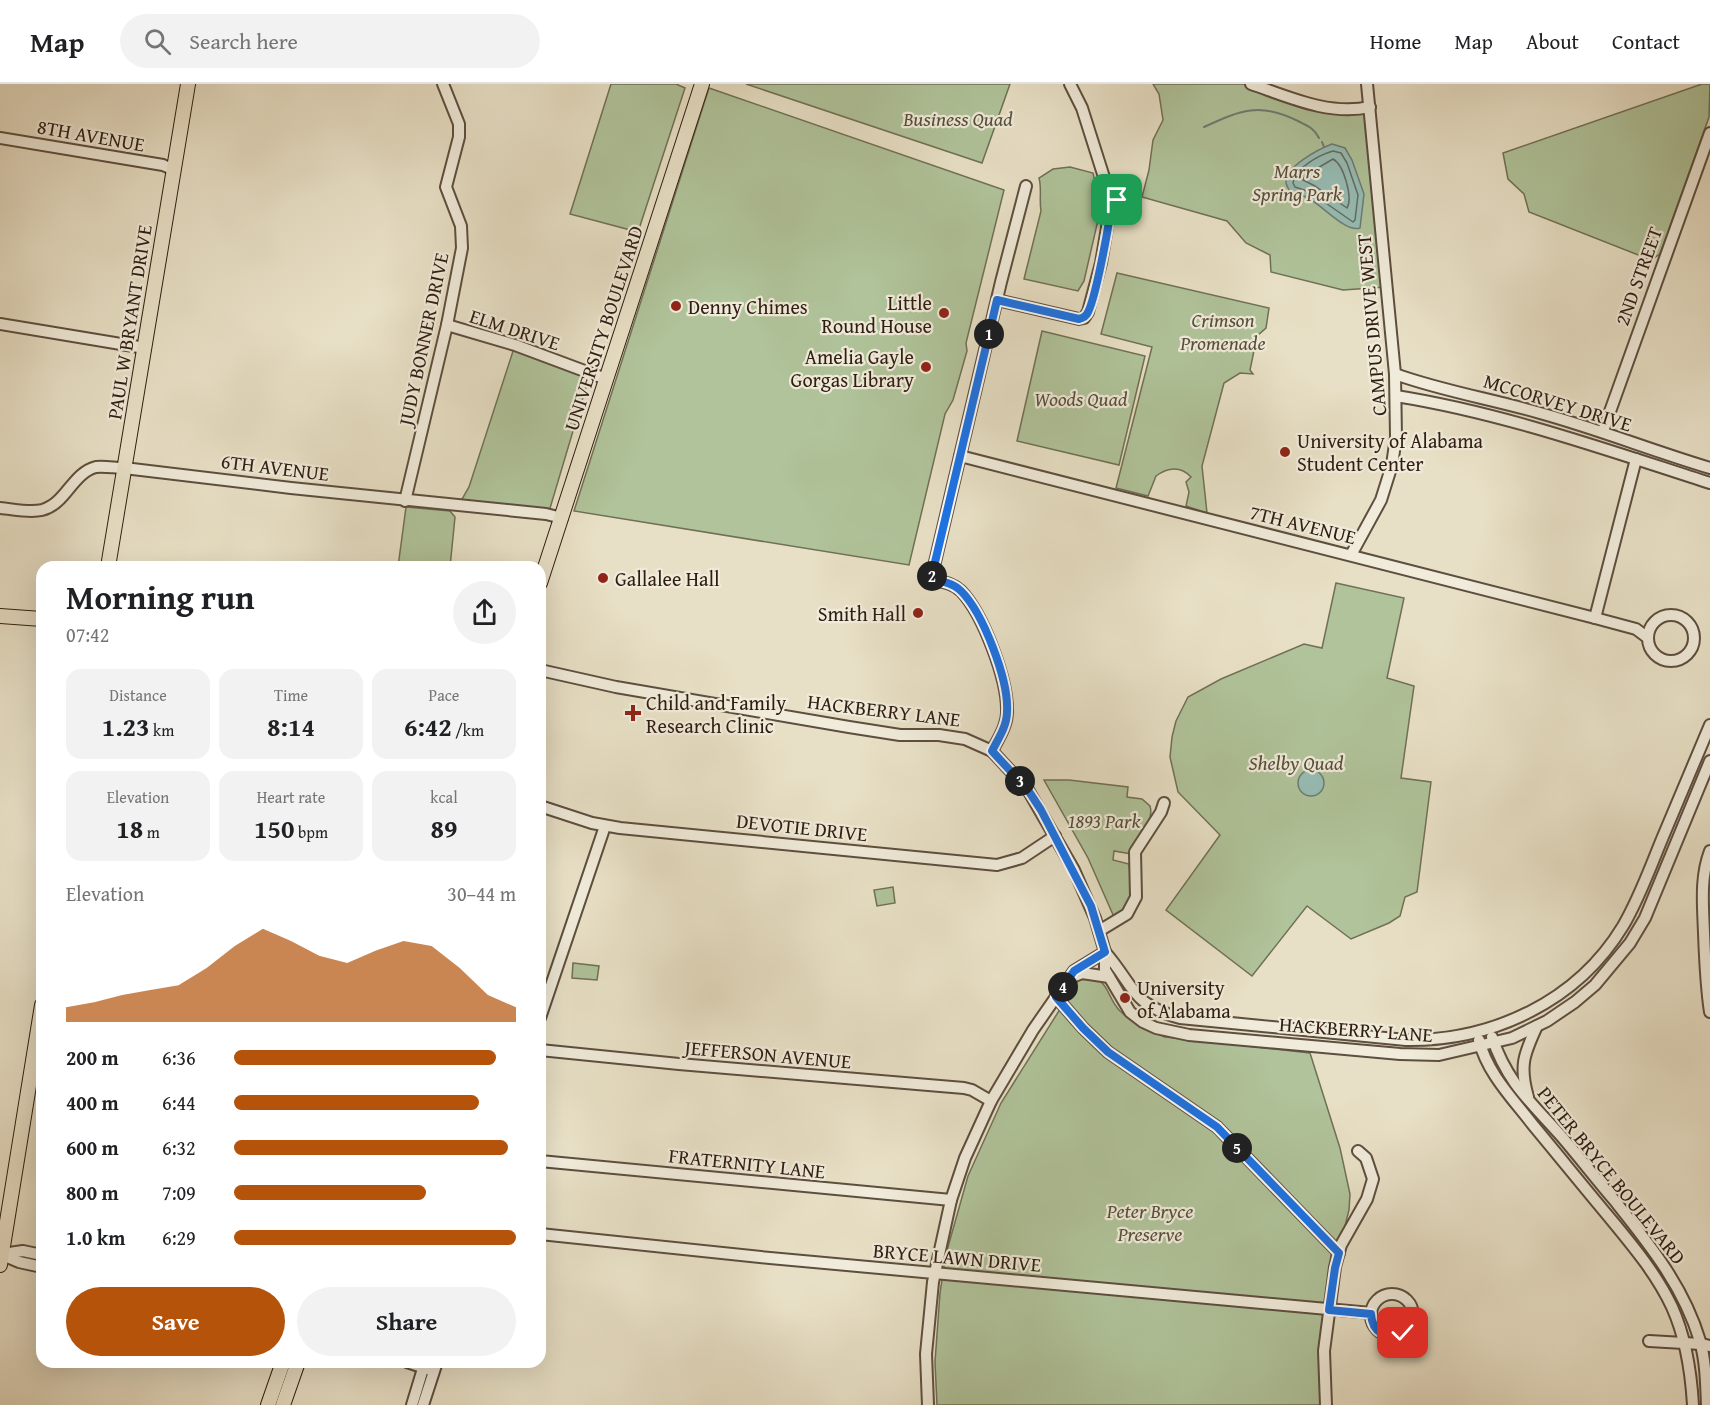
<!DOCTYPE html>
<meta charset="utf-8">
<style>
:root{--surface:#fff;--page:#f2f2f2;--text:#202124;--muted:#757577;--line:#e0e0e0;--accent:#b45309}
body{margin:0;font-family:"Gentium Book Plus",serif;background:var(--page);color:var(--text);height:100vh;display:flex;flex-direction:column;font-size:22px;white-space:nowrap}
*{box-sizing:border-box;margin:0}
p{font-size:20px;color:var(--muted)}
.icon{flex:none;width:33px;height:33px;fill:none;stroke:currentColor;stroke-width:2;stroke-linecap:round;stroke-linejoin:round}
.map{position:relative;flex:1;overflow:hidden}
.sheet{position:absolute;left:36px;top:477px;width:510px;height:807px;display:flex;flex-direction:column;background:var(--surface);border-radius:18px;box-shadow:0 6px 24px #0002}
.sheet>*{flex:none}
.pin{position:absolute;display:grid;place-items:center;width:51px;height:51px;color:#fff;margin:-26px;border-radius:12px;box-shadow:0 3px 9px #0006}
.km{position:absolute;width:30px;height:30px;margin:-15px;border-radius:50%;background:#222;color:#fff;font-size:16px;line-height:30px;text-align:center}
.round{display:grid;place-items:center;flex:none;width:63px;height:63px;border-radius:32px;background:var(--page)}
.overview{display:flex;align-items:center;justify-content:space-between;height:102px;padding:0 30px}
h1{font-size:33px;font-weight:800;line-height:45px}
.metrics{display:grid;grid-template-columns:repeat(3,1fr);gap:9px;height:102px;padding:6px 30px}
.metrics div{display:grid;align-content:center;border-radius:15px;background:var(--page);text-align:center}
.metrics b{font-size:26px;font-weight:800}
.metrics small{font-size:16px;font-weight:400}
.metrics p{font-size:16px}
.chart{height:168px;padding:12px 30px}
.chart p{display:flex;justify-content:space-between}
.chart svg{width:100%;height:108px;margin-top:6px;fill:var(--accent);opacity:.7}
.button{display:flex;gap:12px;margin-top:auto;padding:12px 30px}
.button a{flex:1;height:69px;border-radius:36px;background:var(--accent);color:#fff;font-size:24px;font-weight:800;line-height:69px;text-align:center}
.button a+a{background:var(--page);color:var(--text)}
ul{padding:0 30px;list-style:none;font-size:20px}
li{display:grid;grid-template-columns:96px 72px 1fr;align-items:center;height:45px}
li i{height:15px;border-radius:8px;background:var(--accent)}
header{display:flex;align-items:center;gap:36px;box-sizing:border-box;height:84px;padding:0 30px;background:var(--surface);border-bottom:2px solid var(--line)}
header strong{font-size:28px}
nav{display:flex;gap:33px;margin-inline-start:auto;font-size:21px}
.search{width:420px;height:54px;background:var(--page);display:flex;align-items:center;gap:15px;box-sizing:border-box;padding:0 21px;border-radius:33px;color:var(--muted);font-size:22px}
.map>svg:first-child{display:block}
.green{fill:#b0c39a;stroke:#707056;stroke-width:1.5}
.water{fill:#97bdb5;stroke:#6d7d74;stroke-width:1.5}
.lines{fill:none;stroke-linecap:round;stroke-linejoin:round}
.shore{stroke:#636d64;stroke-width:1.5}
.stream{stroke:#6d7d74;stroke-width:2}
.minor-casing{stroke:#5d4e3f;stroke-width:14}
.major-casing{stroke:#2f1d12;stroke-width:16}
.minor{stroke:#f0ebda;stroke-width:10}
.major{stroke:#e8e0c6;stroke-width:14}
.route-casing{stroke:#fff;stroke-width:12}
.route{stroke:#1a73e8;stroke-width:8}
.poi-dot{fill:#8f2418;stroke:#f0ebda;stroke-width:2}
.labels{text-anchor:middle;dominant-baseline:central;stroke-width:4.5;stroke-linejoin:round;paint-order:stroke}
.park-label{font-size:20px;font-style:italic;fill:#564f3b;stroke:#f0ebda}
.street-label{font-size:20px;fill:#2f1d12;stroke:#f0ebda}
.poi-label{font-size:20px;fill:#2f1d12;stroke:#f0ebda;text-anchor:start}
</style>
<header>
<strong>Map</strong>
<div class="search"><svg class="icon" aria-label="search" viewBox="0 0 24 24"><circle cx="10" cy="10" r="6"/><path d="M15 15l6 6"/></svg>Search here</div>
<nav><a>Home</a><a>Map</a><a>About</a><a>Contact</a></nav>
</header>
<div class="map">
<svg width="1710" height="1321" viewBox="0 0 1710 1321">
<rect width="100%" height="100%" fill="#e8e0c6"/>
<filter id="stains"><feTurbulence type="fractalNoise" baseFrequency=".00333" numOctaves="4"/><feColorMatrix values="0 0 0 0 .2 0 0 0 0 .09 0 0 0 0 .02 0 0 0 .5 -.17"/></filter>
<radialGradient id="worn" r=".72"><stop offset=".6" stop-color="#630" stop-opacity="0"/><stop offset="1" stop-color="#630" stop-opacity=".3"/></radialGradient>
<g class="green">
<path d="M611,0h65l9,4 -47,144 -68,-18z"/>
<path d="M746,0h264l-28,79z"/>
<path d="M1153,0h98l65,22 54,1 16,180 -43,3 -72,-18 -1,-17 -24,-12 -19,-22 -85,-24 7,-27 4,-30 10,-20 -4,-26z"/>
<path d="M1702,0h8l-1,33 -49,137 -9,6 -122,-48 -5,-18 -16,-15 -5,-26z"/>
<path d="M709,4l295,102 -38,153 1,8 -14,49 -8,14 -36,151 -335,-54z"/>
<path d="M1070,83l23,6 8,34 -17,74 -6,10 -54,-12 17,-68c-2,-12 1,-22 -2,-33l14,-9z"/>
<path d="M1117,189l152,35 -3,20 -9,8 -7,34 3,4 -13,-1 -16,10 -22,83 5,47 -21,-7 3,-14 -3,-10 5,-5c-10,-11 -23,-10 -35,-1l-8,20 -32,-8 36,-141 -51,-13z"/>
<path d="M1042,247l103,25 -26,109 -102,-24z"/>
<path d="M515,261l75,29 -42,141 -90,-9 11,-19z"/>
<path d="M406,423l44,4 5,6 -5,50h-52z"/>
<path d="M1336,499l68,15 -17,80 27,8 -13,92 30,4 -14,110 -12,5 -5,19 -11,7 -38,16 -44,-33 -55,70 -86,-66 54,-75 -42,-43 -8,-35 2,-20 4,-16 12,-24 33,-18 83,-35 18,4z"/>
<path d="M1044,696h25l59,7 -1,10 15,2 8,7c5,14 -13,33 -19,48l-17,-3 -1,9 16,4 3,29 -9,19 -9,5 -26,-59z"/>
<path d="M893,803l2,16 -18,3 -3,-16z"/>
<path d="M573,879l26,3 -2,14 -25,-2z"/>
<path d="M1090,892c20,6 17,22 30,35 13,13 29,20 45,26l145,16 30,95 10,46 -1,16 -5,20 -13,25 -12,93 3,57h-385l-2,-43 5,-69 6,-39 22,-78 33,-73 78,-124z"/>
</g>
<g class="water">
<path d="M1332,60l13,4 7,12 12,34 -4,34c-14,5 -38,-23 -52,-30 -5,-3 -12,-4 -18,-6 -1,-3 -3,-5 -4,-9 -2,-16 33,-34 46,-39z"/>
<circle cx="1311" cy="699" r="13"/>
</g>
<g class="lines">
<g class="shore">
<path d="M1333,67l8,2 6,10 11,32 -3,25 -2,2 -43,-30 -15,-5 -2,-4c2,-15 26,-28 40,-32z"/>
<path d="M1333,75c11,6 20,39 14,49l-32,-22 -12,-6 3,-5z"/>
</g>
<g class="stream">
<path d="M1204,43c37,-17 56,-25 94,-6 10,5 16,7 21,17"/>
<path d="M1322,58l2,5"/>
</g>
<defs>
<g id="minor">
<path d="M1070,0l12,24 27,85"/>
<path d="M1251,0c38,13 78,32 119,23"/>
<path d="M0,54l163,27 11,5"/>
<circle cx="1112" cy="114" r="6"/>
<path d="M997,216l82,19 5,-1 4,-6 13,-49 10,-59"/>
<path d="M0,240l145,24"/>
<path d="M447,241l68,20 91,34"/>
<path d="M1395,290c47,17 97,25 145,39 58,16 113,38 170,55"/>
<path d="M1396,312c107,17 211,54 314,87"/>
<path d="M1603,347l107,-298"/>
<path d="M960,372l635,162 41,11 12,9"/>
<path d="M405,417l42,-176 15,-77 -1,-22 -15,-39 13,-50v-13l-16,-40"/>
<path d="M0,424c13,1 29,5 42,2 24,-6 30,-37 54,-43 9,-1 19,1 28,1l167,20 255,26 16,4"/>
<path d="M1351,471l30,-55 11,-35 4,-28 -1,-63 -28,-290"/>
<circle cx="1671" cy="554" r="23"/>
<path d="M1595,534l41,-159"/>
<path d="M540,586l76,17 233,40 51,8h39l26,4 27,12 36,39 46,80 21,48 10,34v18l25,42 13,10 13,6 33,7 211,19 39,1 73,-17 35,-17 28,-19 20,-17 35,-42 15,-25 65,-157"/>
<path d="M992,667c6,-12 15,-25 15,-39 1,-32 -24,-98 -46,-121 -8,-8 -19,-9 -30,-12l70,-297 25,-96"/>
<path d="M540,722l52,17 28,5 377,37 25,-7 33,-22"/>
<path d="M1710,767c-10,26 -7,54 -6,82 1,27 2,53 6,79"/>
<path d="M1099,847l28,-17 9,-17 -1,-45 26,-40 3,-9"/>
<path d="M1105,868c29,33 26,53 75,66l226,22c86,1 171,-38 217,-114 16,-27 27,-58 39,-87 16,-38 32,-76 48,-114"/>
<path d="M1072,893l10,-4 27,4"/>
<path d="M1056,913l27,31 25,24 109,75 122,126"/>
<path d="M540,934l65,-192"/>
<path d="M1492,953c15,46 40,66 70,100 18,21 35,43 53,64 35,44 69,86 85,140 6,21 6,43 7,64"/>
<path d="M1479,956c8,33 34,59 54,85 25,30 50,61 76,92 23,28 47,56 63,90 14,31 19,64 21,98"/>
<path d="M540,966l139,14 285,24 8,2 19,11"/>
<path d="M1528,1013c-9,-31 -4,-43 9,-71"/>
<path d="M540,1077l411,39"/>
<path d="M540,1150l230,24 601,55"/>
<path d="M0,1170l19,8 23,5"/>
<path d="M2,1170l21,-3 19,4"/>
<circle cx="1392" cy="1231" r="21"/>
<path d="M1649,1257l52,3 9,2"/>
<path d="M407,1278l21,7"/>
<path d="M412,1321l13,-43"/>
<path d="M423,1321l14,-43"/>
<path d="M928,1321l-2,-51 7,-72 18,-82 14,-42 26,-57 42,-71 41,-59 31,-19"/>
<path d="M1326,1321l-2,-54 11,-84 6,-22 26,-46 6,-20 -7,-21 -8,-7"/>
</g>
<g id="major">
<path d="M108,483l80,-483"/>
<path d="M540,499l162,-499"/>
<path d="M0,532l42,3"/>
<path d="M0,1181l42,-260"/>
<path d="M268,1321l15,-43"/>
<path d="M283,1321l15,-43"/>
</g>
</defs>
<use href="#minor" class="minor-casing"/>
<use href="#major" class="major-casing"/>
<use href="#minor" class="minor"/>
<use href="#major" class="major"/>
</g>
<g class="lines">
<defs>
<path id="route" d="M1117,116l-6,4c-1,18 -16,98 -24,110 -3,4 -3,3 -8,5l-82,-19 -66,279c10,2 22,4 30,12 22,22 48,89 46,121 0,14 -9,27 -15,39l36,39 13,20 50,96 14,46 -31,19 -18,26 27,31 25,24 109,75 122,126 -4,15 -6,42 42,4c1,18 15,26 32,19"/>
</defs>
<use href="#route" class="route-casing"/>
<use href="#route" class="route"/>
</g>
<g class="poi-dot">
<circle cx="676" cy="222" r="6"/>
<circle cx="944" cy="229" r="6"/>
<circle cx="926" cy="283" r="6"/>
<circle cx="1285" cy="368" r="6"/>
<circle cx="603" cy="494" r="6"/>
<circle cx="918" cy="529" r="6"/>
<path d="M630 620h6v6h6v6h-6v6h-6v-6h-6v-6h6z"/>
<circle cx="1125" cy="914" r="6"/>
</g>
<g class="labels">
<g class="park-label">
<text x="958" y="34">Business Quad</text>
<text x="1297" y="86">Marrs<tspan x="1297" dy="23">Spring Park</tspan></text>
<text x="1223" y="235">Crimson<tspan x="1223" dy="23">Promenade</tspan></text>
<text x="1081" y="314">Woods Quad</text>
<text x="1296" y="678">Shelby Quad</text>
<text x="1104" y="736">1893 Park</text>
<text x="1150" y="1126">Peter Bryce<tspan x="1150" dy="23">Preserve</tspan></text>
</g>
<g class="street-label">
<text transform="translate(91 51) rotate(10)">8TH AVENUE</text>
<text transform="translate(1638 192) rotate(-70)">2ND STREET</text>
<text transform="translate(129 238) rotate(-81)">PAUL W BRYANT DRIVE</text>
<text transform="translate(1371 241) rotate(-95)">CAMPUS DRIVE WEST</text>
<text transform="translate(603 244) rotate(-72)">UNIVERSITY BOULEVARD</text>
<text transform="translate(515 245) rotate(18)">ELM DRIVE</text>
<text transform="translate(423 255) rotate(-78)">JUDY BONNER DRIVE</text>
<text transform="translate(1558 318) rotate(17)">MCCORVEY DRIVE</text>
<text transform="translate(275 383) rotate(7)">6TH AVENUE</text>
<text transform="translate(1303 440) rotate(14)">7TH AVENUE</text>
<text transform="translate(884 626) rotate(7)">HACKBERRY LANE</text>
<text transform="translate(802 743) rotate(6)">DEVOTIE DRIVE</text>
<text transform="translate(1356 945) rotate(4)">HACKBERRY LANE</text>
<text transform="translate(768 970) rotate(5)">JEFFERSON AVENUE</text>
<text transform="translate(747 1079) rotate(6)">FRATERNITY LANE</text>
<text transform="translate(1612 1091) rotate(51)">PETER BRYCE BOULEVARD</text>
<text transform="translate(957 1173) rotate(5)">BRYCE LAWN DRIVE</text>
</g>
<g class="poi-label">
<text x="932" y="218" text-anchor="end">Little<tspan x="932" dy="23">Round House</tspan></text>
<text x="688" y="222">Denny Chimes</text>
<text x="914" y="272" text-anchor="end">Amelia Gayle<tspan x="914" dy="23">Gorgas Library</tspan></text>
<text x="1297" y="356">University of Alabama<tspan x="1297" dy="23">Student Center</tspan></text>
<text x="615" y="494">Gallalee Hall</text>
<text x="906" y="529" text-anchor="end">Smith Hall</text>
<text x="646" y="618">Child and Family<tspan x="646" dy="23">Research Clinic</tspan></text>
<text x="1137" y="903">University<tspan x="1137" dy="23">of Alabama</tspan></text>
</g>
</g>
<rect width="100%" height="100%" filter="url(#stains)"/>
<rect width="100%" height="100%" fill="url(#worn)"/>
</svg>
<div class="pin" style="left:1117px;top:116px;background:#1e9e55"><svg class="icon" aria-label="arrive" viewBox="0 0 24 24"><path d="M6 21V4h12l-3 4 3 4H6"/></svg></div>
<div class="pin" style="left:1403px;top:1249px;background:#d93025"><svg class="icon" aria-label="check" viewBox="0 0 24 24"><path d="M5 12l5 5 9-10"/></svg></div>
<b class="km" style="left:989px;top:250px">1</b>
<b class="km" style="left:932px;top:492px">2</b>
<b class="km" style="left:1020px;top:697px">3</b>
<b class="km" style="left:1063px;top:903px">4</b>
<b class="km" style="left:1237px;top:1064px">5</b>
<section class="sheet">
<div class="overview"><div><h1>Morning run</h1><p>07:42</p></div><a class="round"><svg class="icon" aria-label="share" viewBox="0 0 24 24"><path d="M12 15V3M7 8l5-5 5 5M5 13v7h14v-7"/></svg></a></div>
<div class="metrics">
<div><p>Distance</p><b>1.23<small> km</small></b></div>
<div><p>Time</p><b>8:14</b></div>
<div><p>Pace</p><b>6:42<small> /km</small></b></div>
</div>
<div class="metrics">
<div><p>Elevation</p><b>18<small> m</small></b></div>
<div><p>Heart rate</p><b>150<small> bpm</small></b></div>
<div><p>kcal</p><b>89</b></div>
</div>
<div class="chart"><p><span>Elevation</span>30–44 m</p>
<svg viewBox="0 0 160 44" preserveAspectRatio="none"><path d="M0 44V38L10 36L20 33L30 31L40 29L50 22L60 13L70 6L80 11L90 17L100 20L110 15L120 11L130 13L140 22L150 33L160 38V44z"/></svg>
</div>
<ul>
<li><b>200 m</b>6:36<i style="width:93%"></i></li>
<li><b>400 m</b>6:44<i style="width:87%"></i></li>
<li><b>600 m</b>6:32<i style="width:97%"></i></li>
<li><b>800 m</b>7:09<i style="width:68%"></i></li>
<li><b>1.0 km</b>6:29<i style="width:100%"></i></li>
</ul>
<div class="button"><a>Save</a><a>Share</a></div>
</section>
</div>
